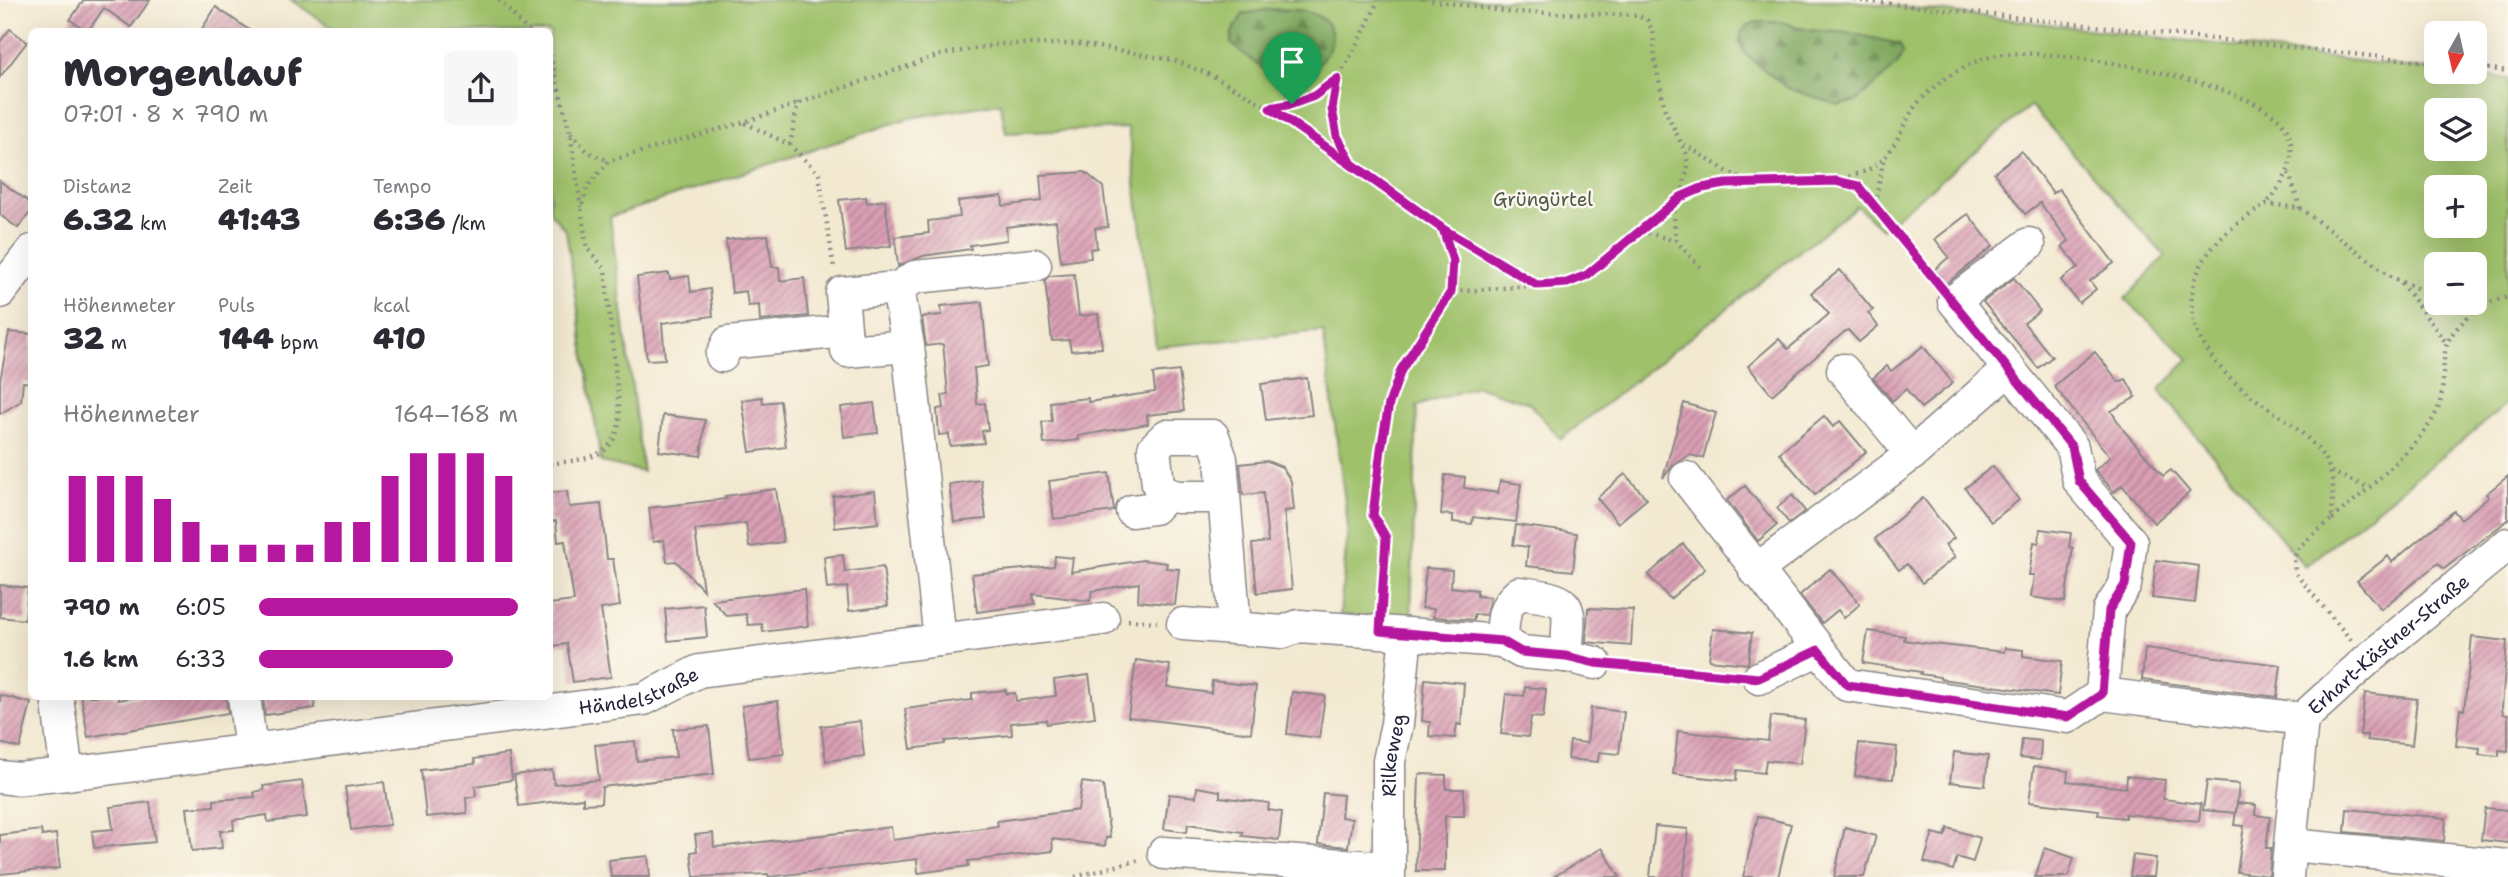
<!DOCTYPE html>
<html lang="de">
<meta charset="utf-8">
<style>
:root{--surface:#fff;--page:#f7f7f7;--text:#2b2b33;--muted:#7c7c81;--accent:#b5179e}
body{margin:0;font-family:"Shantell Sans",sans-serif;background:var(--page);color:var(--text);height:100vh;display:flex;flex-direction:column;font-size:26px;white-space:nowrap}
*{box-sizing:border-box;margin:0}
p{font-size:23px;color:var(--muted)}
.icon{flex:none;width:38px;height:38px;fill:none;stroke:currentColor;stroke-width:2;stroke-linecap:round;stroke-linejoin:round}
.map{position:relative;flex:1;overflow:hidden}
.panel{position:absolute;left:28px;top:28px;width:525px;height:672px;display:flex;flex-direction:column;background:var(--surface);border-radius:10px;box-shadow:0 7px 28px #0002}
.panel>*{flex:none}
.needle{width:46px;rotate:188deg}
.tools{position:absolute;left:2424px;top:21px;display:grid;gap:14px}
.tools a{display:grid;place-items:center;width:63px;height:63px;border-radius:10px;background:var(--surface);box-shadow:0 7px 28px #0002;font-size:35px}
.pin{position:absolute;display:grid;place-items:center;width:60px;height:60px;color:#fff;margin:-72px -30px;border-radius:50% 50% 50% 0;rotate:-45deg;box-shadow:0 0 7px #0007}
.pin .icon{rotate:45deg}
.round{display:grid;place-items:center;flex:none;width:74px;height:74px;border-radius:10px;background:var(--page)}
.head{display:flex;align-items:center;justify-content:space-between;height:119px;padding:0 35px}
h1{font-size:38px;font-weight:800;line-height:52px}
.figures{display:grid;grid-template-columns:repeat(3,1fr);gap:10px;height:119px;padding:7px 35px}
.figures div{display:grid;align-content:center}
.figures b{font-size:30px;font-weight:800}
.figures small{font-size:19px;font-weight:400}
.figures p{font-size:19px}
.chart{height:196px;padding:14px 35px}
.chart p{display:flex;justify-content:space-between}
.chart svg{width:100%;height:126px;margin-top:7px;stroke:var(--accent);stroke-width:6}
ul{padding:0 35px;list-style:none;font-size:23px}
li{display:grid;grid-template-columns:112px 84px 1fr;align-items:center;height:52px}
li i{height:18px;border-radius:9px;background:var(--accent)}
.map>svg:first-child{display:block}
.green{fill:#9fc16b;stroke:#607253;stroke-width:2;fill-rule:evenodd}
.forest{fill:url(#forest-firs);stroke:#50644d;stroke-width:2}
.building{fill:url(#building-hatch)}
.lines{fill:none;stroke-linecap:round;stroke-linejoin:round}
.minor-casing{stroke:#8a8686;stroke-width:35}
.path{stroke:#8a8686;stroke-width:4.5;stroke-dasharray:2 5;stroke-linecap:butt}
.minor{stroke:#fff;stroke-width:32}
.route-casing{stroke:#fff;stroke-width:14}
.route{stroke:#b5179e;stroke-width:9}
.labels{text-anchor:middle;dominant-baseline:central;stroke-width:5;stroke-linejoin:round;paint-order:stroke}
.park-label{font-size:19px;fill:#4e5a4c;stroke:#fbf7ec}
.street-label{font-size:19px;fill:#22223b;stroke:#fbf7ec}
</style>
<div class="map">
<svg width="2508" height="877" viewBox="0 0 2508 877">
<defs>
<pattern id="forest-firs" width="22" height="20" patternUnits="userSpaceOnUse" patternTransform="scale(1.75)"><rect width="22" height="20" fill="#7fa75f"/><path d="M5 1l3.5 6h-7zM16 11l3.5 6h-7z" fill="#688850"/></pattern>
<pattern id="building-hatch" width="6" height="6" patternUnits="userSpaceOnUse" patternTransform="scale(1.75)"><rect width="6" height="6" fill="#da9fb4"/><path d="M-1 1l2-2M0 6l6-6M5 7l2-2" fill="none" stroke="#b08194"/></pattern>
</defs>
<rect width="100%" height="100%" fill="#fbf7ec"/>
<filter id="ink" filterUnits="userSpaceOnUse"><feTurbulence type="fractalNoise" baseFrequency=".0143" numOctaves="2"/><feDisplacementMap in="SourceGraphic" scale="14" xChannelSelector="R" yChannelSelector="G"/><feConvolveMatrix kernelMatrix="1 2 1 2 8 2 1 2 1" color-interpolation-filters="sRGB"/></filter>
<filter id="wash" filterUnits="userSpaceOnUse"><feTurbulence type="fractalNoise" baseFrequency=".00686" numOctaves="4" result="noise"/><feDisplacementMap in="SourceGraphic" scale="28" xChannelSelector="R" yChannelSelector="G"/><feGaussianBlur stdDeviation="1.57" result="paint"/><feColorMatrix in="noise" values="0 0 0 0 0 0 0 0 0 0 0 0 0 0 0 0 0 1.4 0 .05"/><feComposite in="paint" operator="in"/></filter>
<g filter="url(#wash)">
<rect width="100%" height="100%" fill="#f3e9d1"/>
<path class="green" d="M291,0h1553l664,79v324l-203,164 -146,-177 30,-31 -64,-60 40,-43 -134,-150 -149,123 -25,-23 -296,233 -32,-36 -52,-17 -60,20 -6,214 -71,-5 8,-89 -25,-195 -167,16 -28,-219 -122,5 -6,-30 -91,15 -299,99 33,255 -42,-10 -35,-231 -16,-19v-180l-213,-1zM2436,110h38v39h-38zM2436,187h38v39h-38zM2436,264h38v39h-38z"/>
<g class="forest">
<path d="M1271,9c11,1 23,0 33,2 58,14 12,73 -24,66 -16,-3 -35,-24 -49,-33l1,-12 11,-18z"/>
<path d="M1756,22h26l26,8 42,3 50,11 3,9 -6,12 -31,28 -11,9 -17,3 -51,-17 -42,-34 -6,-12 3,-10 5,-6z"/>
</g>
<g id="blocks">
<g class="building">
<path d="M84,0h66l-19,27 -27,-19 -16,23 -18,-11z"/>
<path d="M216,7l36,25h-52z"/>
<path d="M10,29l17,13 -27,35v-35z"/>
<path d="M2021,151l32,42 -2,1 8,-5 55,74 -24,18 6,8 -17,14 -18,-23 17,-13 -16,-21 7,-5 -29,-38 -15,11 -31,-41z"/>
<path d="M1085,172l18,15 5,40 -13,1 2,20 -7,1 1,9 -30,4 -5,-41 -50,6 1,13 -37,5 1,4 -48,7 -25,10 -3,-29 34,-4 -1,-12 32,-4 -2,-16 44,-5 1,10 39,-5 -2,-26z"/>
<path d="M0,181l32,23v6l-14,18 -18,-13z"/>
<path d="M866,197l1,6 18,-3 6,46 -45,6 -7,-52z"/>
<path d="M1968,214l25,32 -47,38 -12,-14 15,-13 -14,-18z"/>
<path d="M768,235l4,32h7l1,14 24,-3 4,38 -48,5 -1,-16 -11,1 -2,-15 -14,2 -6,-53z"/>
<path d="M1840,270l33,40 -5,3 10,13 -19,16 -11,-12 -4,2 -72,63 -24,-29 31,-27 9,10 41,-35 -18,-21z"/>
<path d="M669,273l1,6 19,-3 2,16 19,-3 3,27 -51,7 3,36 -18,1 -10,-83z"/>
<path d="M1074,274l5,42 19,-2 4,34 -31,3 -2,-11 -17,1 -7,-61 4,-4z"/>
<path d="M2014,278l26,33 -16,12 28,34 -14,11 -55,-66z"/>
<path d="M982,302l6,64 -14,2 3,36 8,-1 3,27 -6,1 2,12 -34,3 -1,-12 -10,1 -2,-26 7,-1 -2,-13 6,-1 -5,-50 -17,2 -4,-29 20,-2 -1,-9z"/>
<path d="M9,332l23,2v49l-9,-1 -2,19 -21,13v-33z"/>
<path d="M1923,346l30,37 -32,25 -15,-19 -14,12 -19,-23 14,-12 4,5z"/>
<path d="M2095,352l24,30 7,-3 10,18 -25,14 14,21 38,44 8,-6 19,22 -36,31 -32,-38 -8,7 -19,-22 15,-13 -56,-71z"/>
<path d="M1179,371l5,40 -37,4 1,9 -70,12 1,4 -35,4 -2,-22 10,-1 -2,-19 38,-4v4l67,-10 -2,-18z"/>
<path d="M1307,378l5,37 -46,5 -5,-36z"/>
<path d="M762,397l1,6 17,-2 6,46 -36,5 -8,-52z"/>
<path d="M874,403l4,30 -34,4 -3,-30z"/>
<path d="M1684,403l32,10 -13,45 -13,-3 -16,9 -11,14z"/>
<path d="M663,415l42,5 -4,36 -42,-5z"/>
<path d="M1824,416l9,11 7,-6 26,31 -51,43 -36,-42z"/>
<path d="M1267,461l15,6 9,14 3,29 -10,1 8,78 -35,4 -5,-49 16,-2 -5,-49 -20,2 -3,-31z"/>
<path d="M1993,466l26,34 -28,22 -26,-34z"/>
<path d="M1109,473l5,38 -60,8 -5,-38z"/>
<path d="M1625,474l22,25 -29,24 -21,-25z"/>
<path d="M1445,475l20,2 -1,11 34,5 2,-12 21,3 -5,38 -43,-5 -1,7 -19,-2v-7l-12,-1z"/>
<path d="M2508,476v44l-64,49 -6,-6 -57,46 -24,-28 31,-25 4,6 62,-51 7,8 28,-22 -3,-3z"/>
<path d="M981,480l5,39 -32,3 -5,-38z"/>
<path d="M1745,486l32,39 -19,16 -31,-41z"/>
<path d="M776,489l7,53 -34,5 -3,-24 -51,7 8,60 -27,-29 -9,1 -3,-22 -11,2 -4,-34 77,-9 -1,-3z"/>
<path d="M567,491l2,16 32,-3 6,55h6l7,47 -19,3 10,68 -38,5 -6,-38 -14,2 -3,-26v-16l24,-3 -9,-60 -7,1 -2,-21 -6,1v-29z"/>
<path d="M875,491l3,32 -43,5 -2,-32z"/>
<path d="M1792,495l13,16 -16,12 -12,-15z"/>
<path d="M1923,498l31,40 -9,7 10,12 -33,26 -15,-19 -8,6 -24,-31z"/>
<path d="M1516,525l61,8 -4,38 -47,-5 2,-19 -15,-2z"/>
<path d="M2040,529l31,4 -2,14 4,1 -8,54 -34,-5 3,-22h-5l5,-33 5,1z"/>
<path d="M1683,544l22,25 -35,30 -22,-24z"/>
<path d="M843,555l2,17 38,-5 5,39 -39,5 -2,-24 -20,2 -3,-32z"/>
<path d="M1055,556l18,2 -2,14 72,-12 24,3 -1,5 13,1 -4,36 -37,-4 1,-18 -47,8 -2,10 -57,-7 2,10 -58,8 -5,-38 82,-8z"/>
<path d="M2156,560l43,6 -4,37 -43,-5z"/>
<path d="M1426,568l26,2 -1,17 26,3v6l13,1 -4,18 -12,-1v6l-41,-3 1,-8 -12,-1z"/>
<path d="M1830,569l30,35 -16,14 -6,-8 -16,13 -22,-28z"/>
<path d="M0,585l28,3 -3,32 -25,-3z"/>
<path d="M804,589l4,37 -45,6 -1,-8 -14,1 -2,-11 -19,2 -15,-16z"/>
<path d="M704,605l3,32 -39,4 -3,-32z"/>
<path d="M1588,608l45,2 -2,36 -45,-4z"/>
<path d="M1713,629l39,4 -4,31 -39,-4z"/>
<path d="M1868,631l37,5 -1,4 20,3 80,9 1,-4 18,2v6l39,5 -4,34 -118,-16v-2l-20,-3 1,-2 -58,-9z"/>
<path d="M2472,637l35,4 -5,67 1,6 5,1v36l-9,-1v6l-20,-2 1,-6 -24,-2 4,-37 4,1z"/>
<path d="M2145,648l136,17 -4,32 -135,-17z"/>
<path d="M1136,660l34,5 -3,22 44,6 1,-12 44,5 -5,47 -123,-16z"/>
<path d="M1089,675l6,42 -48,7 -1,-4 -35,3 1,12 -67,6v3l-34,5 -6,-40 67,-9v-7l34,-3v4l9,-1 1,8 40,-5 -2,-16z"/>
<path d="M1425,679l39,4 -3,42 -4,-1 -2,14 -26,-2 1,-14 -8,-1z"/>
<path d="M1525,687l21,2 -3,29 -12,-1 -3,20 -27,-3 5,-40 18,2z"/>
<path d="M1292,692l33,4 -6,42 -32,-4z"/>
<path d="M2365,693l52,6 -5,46 -45,-5v-5h-7z"/>
<path d="M0,695l31,8 -11,45 -20,-5z"/>
<path d="M81,696h37v4l24,-4h84l2,17 -140,24z"/>
<path d="M263,696h51l1,12 -50,7z"/>
<path d="M778,701l6,53 -35,4 -7,-52z"/>
<path d="M1591,708l33,4 -5,42 -20,-2 -1,10 -30,-3 2,-18 17,2z"/>
<path d="M1771,716l34,4 -5,44 -34,-4 -2,13 -27,-3 -1,11 -63,-7 5,-43 90,10z"/>
<path d="M860,721l4,35 -38,5 -5,-35z"/>
<path d="M709,726l5,48 -112,13 -1,16 -18,1v-6l-64,8 -5,-31 38,-5 2,14 45,-4 -4,-35 40,-4 2,20 39,-4 -3,-28z"/>
<path d="M2022,739l19,2 -1,19 -20,-2z"/>
<path d="M1859,743l38,4 -4,32 -38,-3z"/>
<path d="M1954,752l34,4 -3,30 -35,-4z"/>
<path d="M509,754l3,26 -37,6 1,10 -10,2 1,15 -41,4 -5,-47 54,-6 -1,-5z"/>
<path d="M2034,766l34,5 -1,10 59,7 1,-12 38,4 -2,19 38,5 -2,17 -74,-7v4l-27,-3 1,-5 -70,-8z"/>
<path d="M1419,774l27,1v14h18v27h-19v55h-29z"/>
<path d="M302,781l5,36 -39,5 -1,-7 -34,5 1,10 -14,1 2,17 -30,3 -5,-43 27,-2v-6l41,-3 -1,-5 10,-2 -1,-4z"/>
<path d="M2207,781l32,3 -3,29 -33,-3z"/>
<path d="M384,782l6,43 -39,5 -6,-43z"/>
<path d="M1082,782l21,3 7,53h-4l-1,8 -53,-7 1,12 -85,10 1,5 -51,7 -1,-14 -148,18 -1,-3 -74,3 -3,-25 6,-1 -2,-16 18,-2 1,14 13,-1 164,-19 2,13 105,-14 -1,-5 81,-11z"/>
<path d="M1197,787l23,4v6l49,6 -1,7 14,2 -3,28 -37,-4 1,-4 -55,-8 -1,8 -23,-3 5,-35 27,3z"/>
<path d="M1323,793l20,2 -2,22 11,2 -4,28 -30,-3z"/>
<path d="M150,802l5,40 -61,6 -2,-17 21,-2 -3,-22z"/>
<path d="M2237,803l19,2 -1,10 15,2 -4,31h5l-2,28 -32,-4 7,-46 -10,-1z"/>
<path d="M2485,808l23,2v33l-27,-3z"/>
<path d="M2347,809l99,9 -2,23 -99,-9z"/>
<path d="M1758,816l33,8 -13,53h-35z"/>
<path d="M1655,826l33,3 -4,48h-34z"/>
<path d="M1845,827l31,9 -12,41h-30z"/>
<path d="M1948,828l32,10 -7,24 -16,-5 -4,13 -29,-8 9,-29 12,3z"/>
<path d="M41,830l1,6 14,-2 4,34 -60,6v-39z"/>
<path d="M1602,848l18,29h-67z"/>
<path d="M2045,848l29,10 -6,19h-33z"/>
<path d="M2133,855l23,3 -2,19h-24z"/>
<path d="M648,856l2,21h-39l-2,-17z"/>
</g>
</g>
</g>
<g filter="url(#ink)">
<use href="#blocks" fill-opacity="0" stroke="#8a8686" stroke-width="2"/>
<g class="lines">
<defs>
<g id="minor">
<path d="M898,288l17,-11 120,-12"/>
<path d="M0,292l32,-41"/>
<path d="M908,346l-61,5 -5,-58 56,-5 10,58 32,294"/>
<path d="M722,356l6,-13 117,-12"/>
<path d="M2009,369l-55,-68 75,-57"/>
<path d="M1843,370l69,84"/>
<path d="M1686,478l161,207 221,32 34,-23 200,25"/>
<path d="M1222,497h-45l-15,-5 -4,-8 -4,-36 12,-12h47l8,23 14,168"/>
<path d="M1132,511l22,-3 13,-14"/>
<path d="M1755,571l157,-117 97,-85 63,78 7,34 52,61 -6,43 -16,25 -7,84"/>
<path d="M1183,624l100,8 16,-6 203,15 19,11 45,4 29,7"/>
<path d="M1502,641c1,-21 0,-34 17,-48 57,7 51,9 47,63"/>
<path d="M1759,678l58,-28"/>
<path d="M57,696l10,78"/>
<path d="M244,696l7,54"/>
<path id="s1" d="M0,777l18,2 49,-5 577,-75 55,-28 404,-52"/>
<path d="M2291,845l217,21"/>
<path d="M1164,853l225,15"/>
<path id="s2" d="M1389,877v-116l8,-37 9,-90"/>
<path id="s3" d="M2287,877l15,-158 65,-59 141,-116"/>
</g>
</defs>
<use href="#minor" class="minor-casing"/>
<g class="path">
<path d="M499,0l30,32"/>
<path d="M1854,0l582,63"/>
<path d="M550,55l20,77 11,75"/>
<path d="M2474,67l34,4"/>
<path d="M1271,108l43,-12 23,-17"/>
<path d="M745,123l45,22 29,29 15,94"/>
<path d="M571,133l17,19 21,9"/>
<path d="M1684,144l44,28 25,11 83,-2 22,5 80,96"/>
<path d="M790,145l8,-43"/>
<path d="M1351,163c-40,-76 1,-95 27,-163"/>
<path d="M2289,173l11,35"/>
<path d="M1836,181c13,-5 29,-8 40,-16 18,-12 26,-39 38,-57 17,-23 56,-49 84,-53 51,-9 260,26 287,72 16,28 0,55 -18,76"/>
<path d="M1681,197l21,-9 50,-5"/>
<path d="M1673,204l3,36"/>
<path d="M1875,204l9,-47"/>
<path d="M1444,230l92,55"/>
<path d="M1641,231l35,10 24,26"/>
<path d="M2401,283l46,61"/>
<path d="M2456,303l24,2 28,-8"/>
<path d="M550,464c35,-6 65,-3 70,-47l-15,-148 -18,-21 -6,-40 6,-21 22,-26 135,-39 196,-67 60,-11h80l94,16 39,16 57,32 173,121 10,32 -2,31 116,-9 20,-8 94,-78 7,-31 -2,-13 -21,-43 -10,-50 -2,-28 -6,-12 -11,-5 -127,-3 -81,-12"/>
<path d="M2331,472l38,16c20,-19 57,-52 68,-77 9,-21 4,-43 9,-64 4,-16 23,-30 34,-42"/>
<path d="M2332,519l36,-30"/>
<path d="M1381,606l5,-68 -13,-23 16,-111 12,-34 50,-78"/>
<path d="M1128,620l29,2"/>
<path d="M2351,640l-56,-67 -1,-15 6,-12 32,-27c0,-15 3,-35 -2,-49 -13,-34 -54,-55 -81,-76 -57,-44 -82,-101 -26,-158 12,-12 29,-22 43,-32l34,4 92,69 44,20"/>
<path d="M1620,665l114,10"/>
<path d="M1075,877l64,-17"/>
</g>
<use href="#minor" class="minor"/>
</g>
</g>
<g class="lines" filter="url(#ink)">
<defs>
<path id="route" d="M1292,104l-22,4 173,121 10,32 -2,31 -50,78 -12,34 -8,45 -8,66 13,23 -6,93 122,10 19,11 45,4 29,7 164,15 59,-28 29,35 221,32 34,-23 7,-84 16,-25 6,-43 -52,-61 -7,-34 -214,-261 -22,-5 -110,3 -24,4 -21,9 -94,78 -20,8 -30,2 -94,-56 -91,-65 -15,-28 -5,-27 5,-30 -23,17 -22,8"/>
</defs>
<use href="#route" class="route-casing"/>
<use href="#route" class="route"/>
</g>
<g class="labels">
<g class="park-label">
<text x="1543" y="199">Grüngürtel</text>
</g>
<g class="street-label">
<text stroke="none"><textPath href="#s3" startOffset="273">Erhart-Kästner-Straße</textPath></text>
<text stroke="none"><textPath href="#s1" startOffset="646">Händelstraße</textPath></text>
<text stroke="none"><textPath href="#s2" startOffset="122">Rilkeweg</textPath></text>
</g>
</g>
</svg>
<div class="tools">
<a><svg class="needle" viewBox="-14 -14 28 28"><path d="M0-13l5 13h-10z" fill="#e53935"/><path d="M0 13l5-13h-10z" fill="#7c7c81"/></svg></a>
<a><svg class="icon" aria-label="layers" viewBox="0 0 24 24"><path d="M12 4l9 5-9 5-9-5zM3 14l9 5 9-5"/></svg></a>
<a>+</a>
<a>−</a>
</div>
<div class="pin" style="left:1292px;top:104px;background:#1e9e55"><svg class="icon" aria-label="arrive" viewBox="0 0 24 24"><path d="M6 21V4h12l-3 4 3 4H6"/></svg></div>
<section class="panel">
<div class="head"><div><h1>Morgenlauf</h1><p>07:01 · 8 × 790 m</p></div><a class="round"><svg class="icon" aria-label="share" viewBox="0 0 24 24"><path d="M12 15V3M7 8l5-5 5 5M5 13v7h14v-7"/></svg></a></div>
<div class="figures">
<div><p>Distanz</p><b>6.32<small> km</small></b></div>
<div><p>Zeit</p><b>41:43</b></div>
<div><p>Tempo</p><b>6:36<small> /km</small></b></div>
</div>
<div class="figures">
<div><p>Höhenmeter</p><b>32<small> m</small></b></div>
<div><p>Puls</p><b>144<small> bpm</small></b></div>
<div><p>kcal</p><b>410</b></div>
</div>
<div class="chart"><p><span>Höhenmeter</span>164–168 m</p>
<svg viewBox="0 0 160 44" preserveAspectRatio="none"><path d="M5 44V14M15 44V14M25 44V14M35 44V22M45 44V30M55 44V38M65 44V38M75 44V38M85 44V38M95 44V30M105 44V30M115 44V14M125 44V6M135 44V6M145 44V6M155 44V14"/></svg>
</div>
<ul>
<li><b>790 m</b>6:05<i style="width:100%"></i></li>
<li><b>1.6 km</b>6:33<i style="width:75%"></i></li>
</ul>
</section>
</div>
